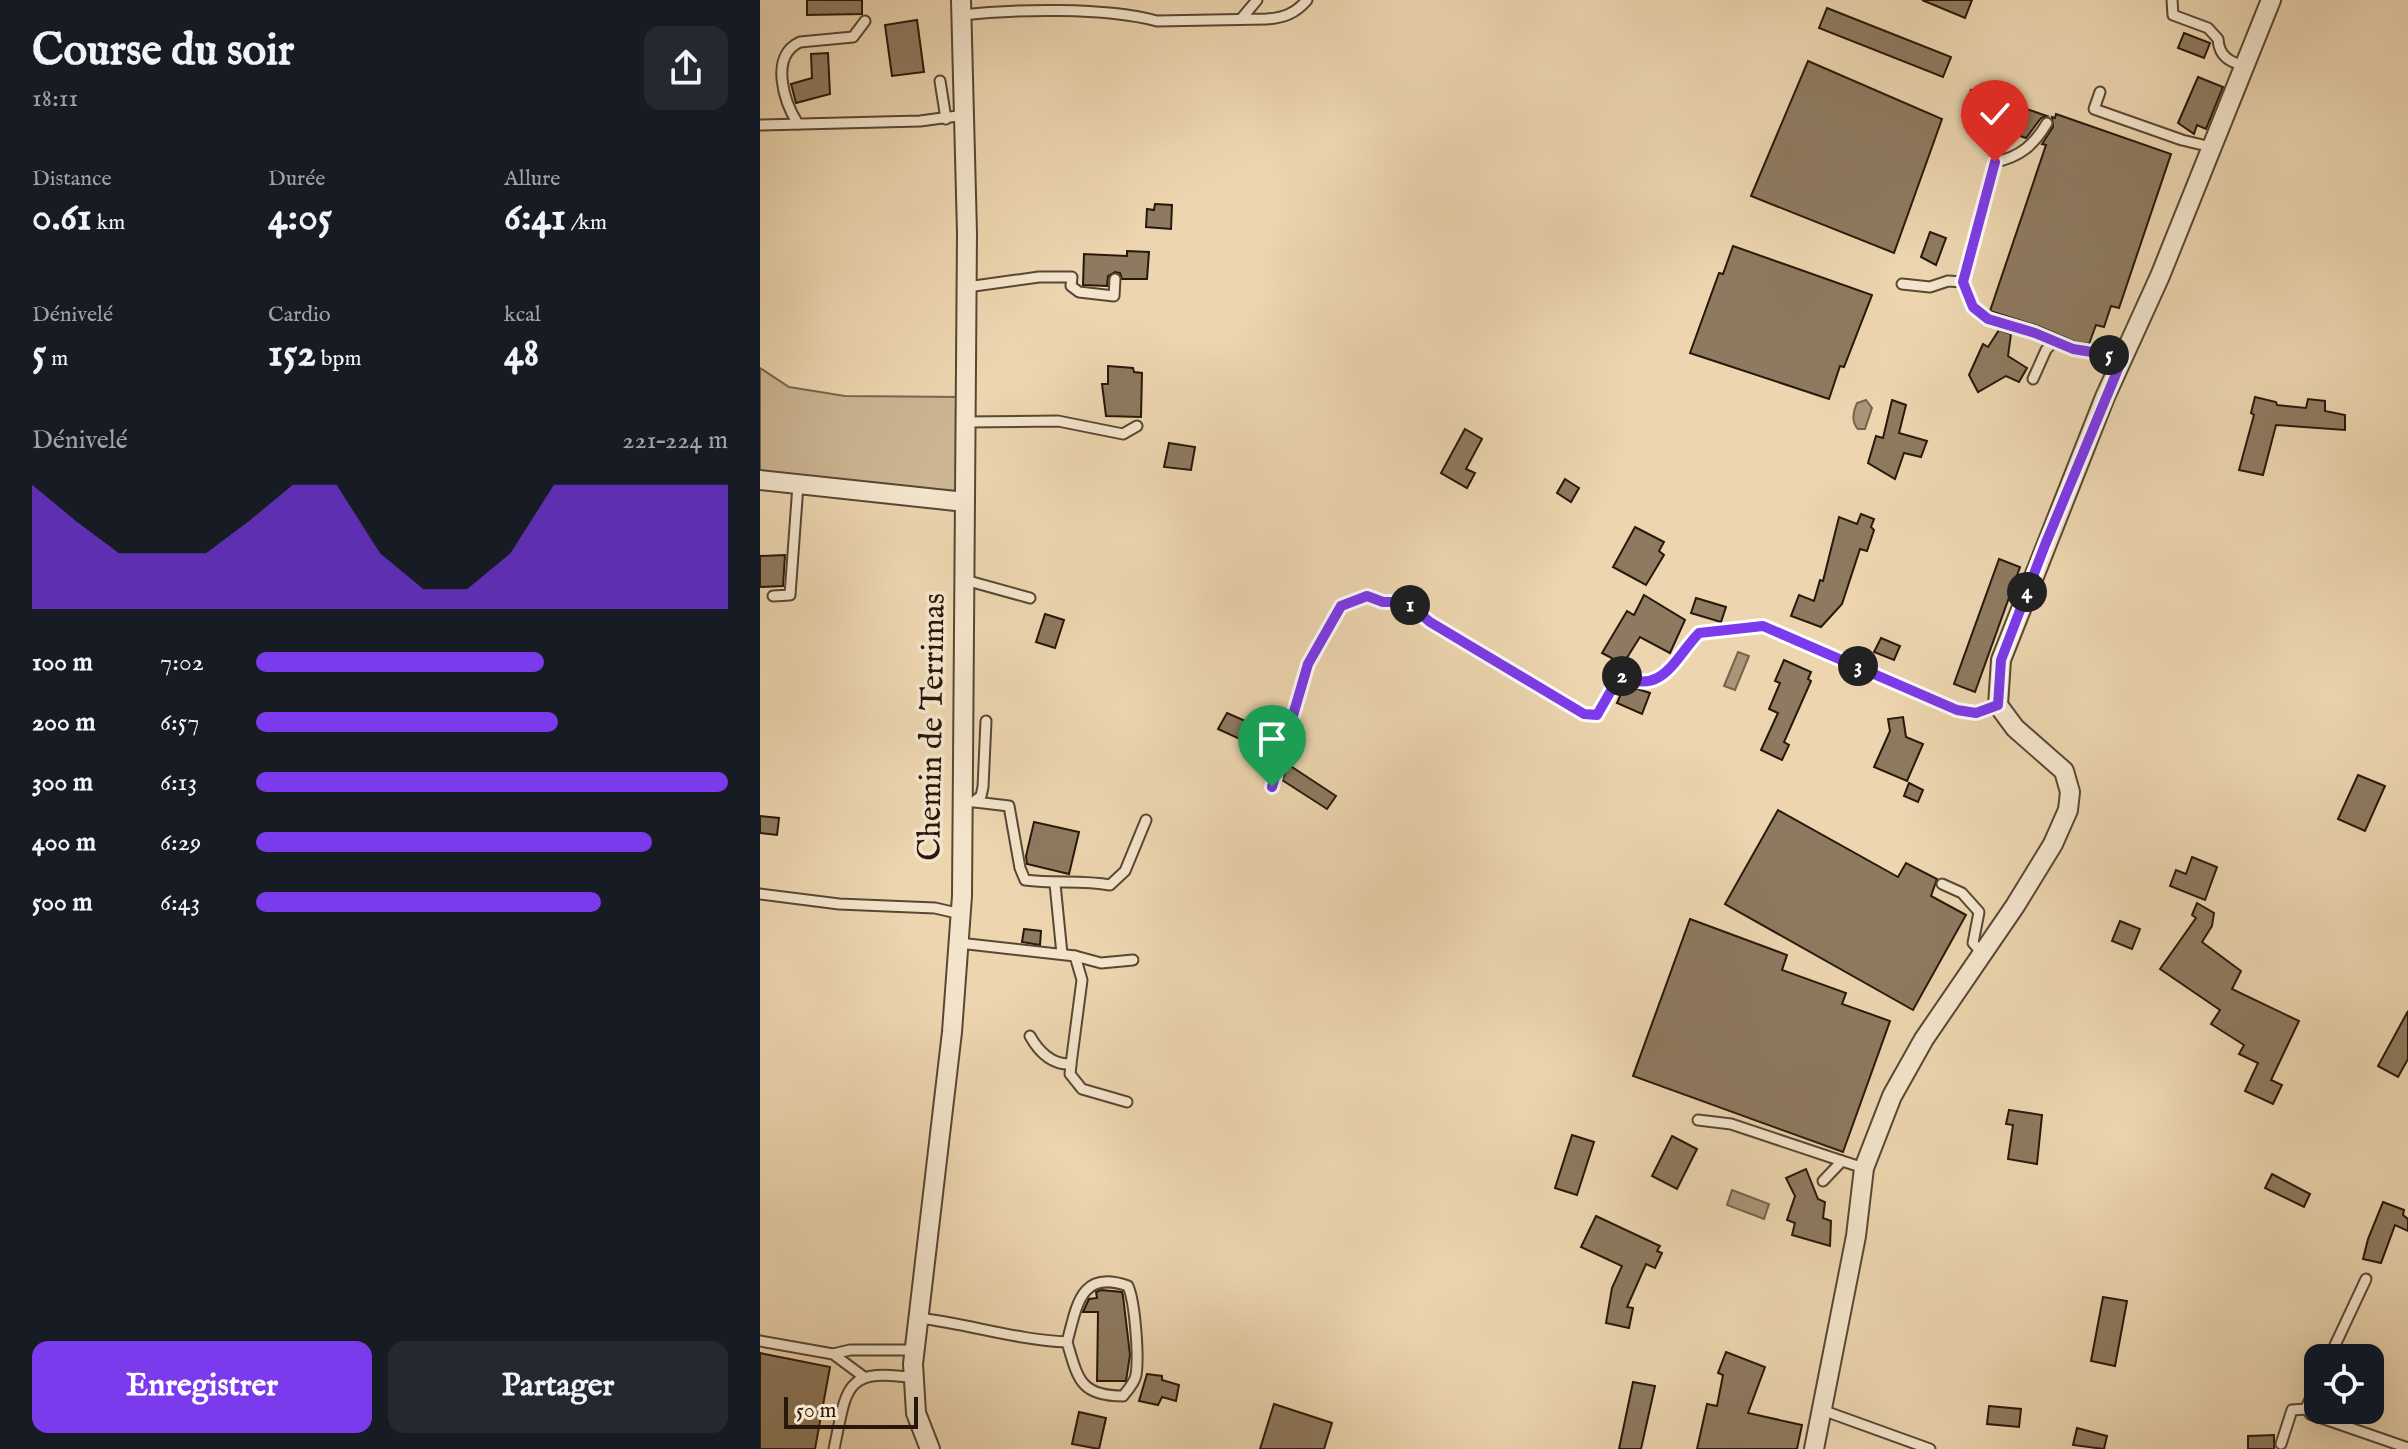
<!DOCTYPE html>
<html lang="fr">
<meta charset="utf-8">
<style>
:root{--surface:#171b24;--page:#242831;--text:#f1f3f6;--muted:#9ea1a6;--accent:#7c3aed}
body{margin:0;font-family:"IM FELL English",serif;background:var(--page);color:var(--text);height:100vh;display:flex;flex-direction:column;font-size:30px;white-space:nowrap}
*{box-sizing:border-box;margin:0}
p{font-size:26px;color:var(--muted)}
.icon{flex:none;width:44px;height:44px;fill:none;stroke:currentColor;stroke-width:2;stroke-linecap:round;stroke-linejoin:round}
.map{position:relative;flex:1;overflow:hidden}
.side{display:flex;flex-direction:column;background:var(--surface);width:760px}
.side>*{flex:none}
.fabs{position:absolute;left:1544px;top:1344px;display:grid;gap:16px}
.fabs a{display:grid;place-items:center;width:80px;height:80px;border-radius:16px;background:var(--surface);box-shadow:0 8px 32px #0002;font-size:40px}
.scale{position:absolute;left:24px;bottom:20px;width:134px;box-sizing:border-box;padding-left:8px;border:4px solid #28180b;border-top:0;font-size:22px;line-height:28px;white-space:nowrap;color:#28180b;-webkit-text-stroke:6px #f3e4cb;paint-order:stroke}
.pin{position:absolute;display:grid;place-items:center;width:68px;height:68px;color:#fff;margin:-82px -34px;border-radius:50% 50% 50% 0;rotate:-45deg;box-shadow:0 0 8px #0007}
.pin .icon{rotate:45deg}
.km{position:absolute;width:40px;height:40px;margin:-20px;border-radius:50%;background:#222;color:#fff;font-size:22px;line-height:40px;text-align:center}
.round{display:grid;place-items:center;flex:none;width:84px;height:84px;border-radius:16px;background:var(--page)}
.summary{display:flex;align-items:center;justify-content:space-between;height:136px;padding:0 32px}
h1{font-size:44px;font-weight:700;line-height:60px}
.metrics{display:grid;grid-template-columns:repeat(3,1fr);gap:12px;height:136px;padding:8px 32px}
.metrics div{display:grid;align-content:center}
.metrics b{font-size:40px;font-weight:700}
.metrics small{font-size:22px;font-weight:400}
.metrics p{font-size:22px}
.chart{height:224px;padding:16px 32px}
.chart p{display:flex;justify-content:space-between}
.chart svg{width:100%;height:144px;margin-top:8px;fill:var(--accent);opacity:.7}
.action{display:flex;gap:16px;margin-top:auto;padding:16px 32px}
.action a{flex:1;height:92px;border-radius:16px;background:var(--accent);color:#fff;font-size:32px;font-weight:700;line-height:92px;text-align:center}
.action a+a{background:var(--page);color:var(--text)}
ul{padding:0 32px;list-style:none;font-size:26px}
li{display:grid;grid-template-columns:128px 96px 1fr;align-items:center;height:60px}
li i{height:20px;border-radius:10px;background:var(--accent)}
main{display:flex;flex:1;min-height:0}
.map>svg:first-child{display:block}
.green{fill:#cbb593;stroke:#7a664f;stroke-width:2}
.water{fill:#a99577;stroke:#75634c;stroke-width:2}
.building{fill:#8e7a60;stroke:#28180b;stroke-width:2}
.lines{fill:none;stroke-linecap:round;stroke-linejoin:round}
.lane-casing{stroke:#594734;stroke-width:13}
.street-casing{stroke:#594734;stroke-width:22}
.lane{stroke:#f3e4cb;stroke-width:9}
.street{stroke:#f3e4cb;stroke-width:18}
.route-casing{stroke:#fff;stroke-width:16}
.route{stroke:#7c3aed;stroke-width:10}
.labels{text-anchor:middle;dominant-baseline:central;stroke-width:7;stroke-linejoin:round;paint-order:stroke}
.street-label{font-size:32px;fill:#28180b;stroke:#f3e4cb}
</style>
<main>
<section class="side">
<div class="summary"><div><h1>Course du soir</h1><p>18:11</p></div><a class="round"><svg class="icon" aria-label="share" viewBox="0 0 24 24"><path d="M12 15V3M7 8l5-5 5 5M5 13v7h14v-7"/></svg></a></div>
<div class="metrics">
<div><p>Distance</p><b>0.61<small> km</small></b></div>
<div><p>Durée</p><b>4:05</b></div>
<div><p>Allure</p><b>6:41<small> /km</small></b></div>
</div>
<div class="metrics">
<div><p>Dénivelé</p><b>5<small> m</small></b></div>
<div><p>Cardio</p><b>152<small> bpm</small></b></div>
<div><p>kcal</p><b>48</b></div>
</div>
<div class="chart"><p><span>Dénivelé</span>221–224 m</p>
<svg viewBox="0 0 160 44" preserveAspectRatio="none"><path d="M0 44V6L10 17L20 27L30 27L40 27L50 17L60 6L70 6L80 27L90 38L100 38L110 27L120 6L130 6L140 6L150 6L160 6V44z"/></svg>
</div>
<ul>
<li><b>100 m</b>7:02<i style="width:61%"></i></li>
<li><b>200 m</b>6:57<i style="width:64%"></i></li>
<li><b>300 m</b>6:13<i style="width:100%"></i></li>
<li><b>400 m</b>6:29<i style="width:84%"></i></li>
<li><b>500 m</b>6:43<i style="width:73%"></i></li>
</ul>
<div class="action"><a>Enregistrer</a><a>Partager</a></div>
</section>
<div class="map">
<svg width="1648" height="1449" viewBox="0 0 1648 1449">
<rect width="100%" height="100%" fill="#ecd5af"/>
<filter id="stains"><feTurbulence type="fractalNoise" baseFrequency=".0025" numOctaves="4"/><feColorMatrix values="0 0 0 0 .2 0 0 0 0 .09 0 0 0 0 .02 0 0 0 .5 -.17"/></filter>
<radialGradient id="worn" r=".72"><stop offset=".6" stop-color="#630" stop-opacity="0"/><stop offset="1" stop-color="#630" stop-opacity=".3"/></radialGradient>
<path class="green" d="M0,368l29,19 56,9 116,1 -2,101 -199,-25z"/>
<g class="water">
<path d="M1106,400l6,8 -7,21h-7c-7,-7 -5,-18 -1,-26z"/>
<path d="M978,652l11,4 -14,34 -11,-4z"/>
<path d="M972,1190l37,14 -5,15 -37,-14z"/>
</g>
<g class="building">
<path d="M47,0h55v14l-55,1z"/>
<path d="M1162,0h50l-7,18z"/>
<path d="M1067,8l124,49 -8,20 -124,-49z"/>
<path d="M157,20l7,52 -32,4 -7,-51z"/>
<path d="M1424,33l26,10 -6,15 -26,-10z"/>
<path d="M68,53l2,41 -34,9 -5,-19 21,-6 -1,-24z"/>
<path d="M1048,61l134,58 -48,134 -143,-57z"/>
<path d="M1438,77l25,10 -17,42 -9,-4 -3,9 -16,-11z"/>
<path d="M1211,90l76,26 -6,2 -15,20 -64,-22z"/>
<path d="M1296,114l115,40 -52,154 -8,-2 -7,21 -8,-2 -7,19 -14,-2 -37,-16 -48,-15 56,-166 -4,-1 11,-17 -1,-10 3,1z"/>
<path d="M395,204l17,1 -1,24 -25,-2 1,-18 7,1z"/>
<path d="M1170,232l16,6 -10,27 -15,-8z"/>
<path d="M973,246l139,49 -28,72 -4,-1 -11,33 -139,-46 29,-80 4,1z"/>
<path d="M367,251l22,1 -2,27h-25l-2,-6 -5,-1 -7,4 -1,10 -24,-1 1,-31 43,2z"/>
<path d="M1239,330l12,4 -3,22 19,12 -8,14 -13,-6 -28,16 -9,-17 14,-31 5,3z"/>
<path d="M348,366l25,2 1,4 8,1 -1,44 -35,-1 -4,-32h6z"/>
<path d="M1495,397l21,5 1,3 29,3 2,-9 17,2v10l20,4v15l-69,-5 -13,50 -24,-5 15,-55 -3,-2z"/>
<path d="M1132,400l14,5 -7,28 28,8 -6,16 -17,-4 -9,26 -27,-16 8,-27 7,2z"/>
<path d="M705,429l17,10 -16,30 9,4 -8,15 -26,-15z"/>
<path d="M409,443l26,4 -4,23 -27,-3z"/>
<path d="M805,479l14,9 -8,14 -14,-9z"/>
<path d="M1101,514l13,5 -3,8 3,3 -7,21 -7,-2 -18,55 -21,23 -30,-11 8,-21 15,6 6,-21 3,1 16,-64 18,7z"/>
<path d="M875,527l29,15 -5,9 5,4 -18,30 -33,-18z"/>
<path d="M25,555l-2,31 -23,1v-31z"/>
<path d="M1239,559l21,8 -45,125 -21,-8z"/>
<path d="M884,595l41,25 -15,33 -30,-16 -17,27 -21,-11 25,-42 7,4z"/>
<path d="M936,598l30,9 -5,15 -30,-9z"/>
<path d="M285,614l19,6 -9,28 -19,-6z"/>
<path d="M1121,638l19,8 -6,14 -20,-8z"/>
<path d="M1024,660l27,12 -3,7 3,2 -27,61 5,3 -7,15 -21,-10 17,-37 -9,-4 11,-26 -5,-2z"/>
<path d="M865,685l25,8 -8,21 -25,-11z"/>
<path d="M467,713l23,10 -8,17 -24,-11z"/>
<path d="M1143,717l3,20 17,7 -16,37 -33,-14 16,-36 -2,-12z"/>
<path d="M529,765l47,31 -9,13 -45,-29z"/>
<path d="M1598,775l27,11 -20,45 -27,-12z"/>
<path d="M1149,783l14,7 -5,12 -14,-6z"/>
<path d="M1018,810l120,67 8,-14 31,16 -6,17 35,19 -53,95 -188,-106z"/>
<path d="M0,816l19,2 -2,17 -17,-2z"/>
<path d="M274,822l45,10 -10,42 -42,-10 -1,-8z"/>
<path d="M1432,857l25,10 -12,33 -35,-14 6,-16 10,4z"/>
<path d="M1437,903l17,10 -2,13 -10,16 39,29 -9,18 67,32 -28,59 11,5 -9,19 -28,-13 13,-28 -19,-9 5,-9 -33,-21 9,-14 -60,-41 36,-51 -4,-3z"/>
<path d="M930,919l97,36 -5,15 64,23 -4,11 48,17 -47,131 -210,-76z"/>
<path d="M1360,921l20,8 -8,20 -20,-8z"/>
<path d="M264,929l17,2 -1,14 -18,-3z"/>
<path d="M1648,1011v48l-10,18 -20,-11z"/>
<path d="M1249,1110l33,5 -5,49 -29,-5 5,-34 -7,-1z"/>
<path d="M812,1135l22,7 -17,53 -22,-7z"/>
<path d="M912,1136l25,13 -20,40 -25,-13z"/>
<path d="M1046,1169l12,30 7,3 -2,16 8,3 -1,25 -38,-11 3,-12 -8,-3 8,-24 -9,-18z"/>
<path d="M1512,1174l38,20 -6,13 -39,-19z"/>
<path d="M1623,1202l21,8 -1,5 5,4v12l-13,-6 -14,38 -18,-4 5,-20z"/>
<path d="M836,1216l64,30 -3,5 5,2 -7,15 -9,-4 -19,43 6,1 -4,20 -23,-5 6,-35 10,-22 -41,-19z"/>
<path d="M341,1290l21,2 1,4 7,59 -4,26h-29l1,-69h-15l6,-13 8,-1 -1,-6z"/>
<path d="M1343,1297l24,4 -12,65 -24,-5z"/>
<path d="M966,1352l39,15 -17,46 54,12 -5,24h-100l10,-45 10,2 6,-31 -5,-2z"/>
<path d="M0,1353l70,14 -15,82h-55z"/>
<path d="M387,1374l15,2v4l17,5 -3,16 -14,-4 -4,8 -19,-4z"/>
<path d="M873,1382l22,4 -14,63h-22z"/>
<path d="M514,1404l58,19 -8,26h-64z"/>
<path d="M1229,1406l32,3 -2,18 -32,-3z"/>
<path d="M319,1412l27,6 -7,31 -27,-5z"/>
<path d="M1317,1428l30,8 -3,13 -31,-4z"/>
<path d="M1514,1435v14h-26v-13z"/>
</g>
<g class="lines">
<defs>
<g id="lane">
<path d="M1412,0l1,15 35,13 10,11c1,17 11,23 27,27"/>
<path d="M201,15c54,-6 144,-8 196,6l109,-2c17,-1 29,-5 41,-19"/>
<path d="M481,19l16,-19"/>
<path d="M180,81l6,38"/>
<path d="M1340,92l-6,17 88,31 29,7"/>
<path d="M38,124c-14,-22 -29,-68 2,-82l53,-5 12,-16"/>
<path d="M0,125l160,-4 45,-6"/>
<path d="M1203,282l32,-120c25,-5 39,-17 52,-39"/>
<path d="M1142,284l28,3 18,-6 15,1 10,25 15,12 47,14 38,16 50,8"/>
<path d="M207,287l72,-10h33l-1,9 8,6 35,4 1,-17"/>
<path d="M1273,379l13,-29 8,-9"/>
<path d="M205,422l93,-1 65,13 14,-8"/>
<path d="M205,580l65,18"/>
<path d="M13,596l17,-1 8,-110"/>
<path d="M512,787l36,-123 33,-58 26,-10 16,6h23l24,20 154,92 13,1 23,-40c42,22 54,-15 79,-42l64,-7 194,84 19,3 22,-8"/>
<path d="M213,802l8,-6 2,-9 3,-66"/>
<path d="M215,802l34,4 11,62 5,12c29,4 56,0 85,5l15,-14 21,-51"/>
<path d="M295,884l7,70"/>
<path d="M1182,884l20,9 17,19 -6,31 9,10"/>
<path d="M0,894l79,10 96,4 26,6"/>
<path d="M199,943l116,13 7,24 -11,84c-19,1 -32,-12 -41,-28"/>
<path d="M315,956l26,7 32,-3"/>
<path d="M311,1064l-1,10 12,15 45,13"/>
<path d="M938,1120l33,4 111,37"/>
<path d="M1063,1181l19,-20 22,7"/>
<path d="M159,1318c50,6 98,22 148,24 11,37 13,54 56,54 5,-6 12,-14 13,-21 3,-19 -1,-73 -8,-89 -48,-17 -51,20 -61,56"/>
<path d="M0,1341l73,13 31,23"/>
<path d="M73,1354l17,-4h65"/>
<path d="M1569,1358l37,-79"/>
<path d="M1558,1382l-11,24 3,8 98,34"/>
<path d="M1062,1410l108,39"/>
<path d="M1521,1444l11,-34 16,-1"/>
<path d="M74,1449c13,-61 9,-82 80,-71"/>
</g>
<g id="street">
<path d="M0,480l205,22"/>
<path d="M170,1449l-14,-36 -3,-49 39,-332 10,-136 5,-663 -6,-233"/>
<path d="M1054,1449l42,-213 8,-68 28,-72 32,-57 91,-133 38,-62 15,-34 2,-18 -6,-21 -49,-43 -17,-23 3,-45 104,-263 55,-121 111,-276"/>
</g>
</defs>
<use href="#lane" class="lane-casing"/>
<use href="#street" class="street-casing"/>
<use href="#lane" class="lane"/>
<use href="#street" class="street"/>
</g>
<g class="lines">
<defs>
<path id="route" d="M512,787l36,-123 33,-58 26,-10 16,6h23l24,20 154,92 13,1 23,-40c42,22 54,-16 79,-42l64,-7 194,84 19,3 22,-8 3,-45 44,-115 78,-188 -50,-8 -38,-16 -47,-14 -15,-12 -10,-25 32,-120"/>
</defs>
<use href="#route" class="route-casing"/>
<use href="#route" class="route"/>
</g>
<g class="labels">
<g class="street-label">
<text transform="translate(173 727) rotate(-89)">Chemin de Terrimas</text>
</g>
</g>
<rect width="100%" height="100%" filter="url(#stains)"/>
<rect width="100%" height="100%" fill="url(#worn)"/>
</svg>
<div class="fabs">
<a><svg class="icon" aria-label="locate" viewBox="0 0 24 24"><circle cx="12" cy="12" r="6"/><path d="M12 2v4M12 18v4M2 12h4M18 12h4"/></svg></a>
</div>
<div class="scale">50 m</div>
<div class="pin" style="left:512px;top:787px;background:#1e9e55"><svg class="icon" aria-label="arrive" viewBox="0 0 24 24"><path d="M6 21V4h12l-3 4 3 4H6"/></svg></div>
<div class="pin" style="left:1235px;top:162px;background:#d93025"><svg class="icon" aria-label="check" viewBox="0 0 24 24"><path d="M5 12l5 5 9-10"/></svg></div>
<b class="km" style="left:650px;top:605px">1</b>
<b class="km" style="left:862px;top:676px">2</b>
<b class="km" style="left:1098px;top:666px">3</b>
<b class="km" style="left:1267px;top:592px">4</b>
<b class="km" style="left:1349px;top:355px">5</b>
</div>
</main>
